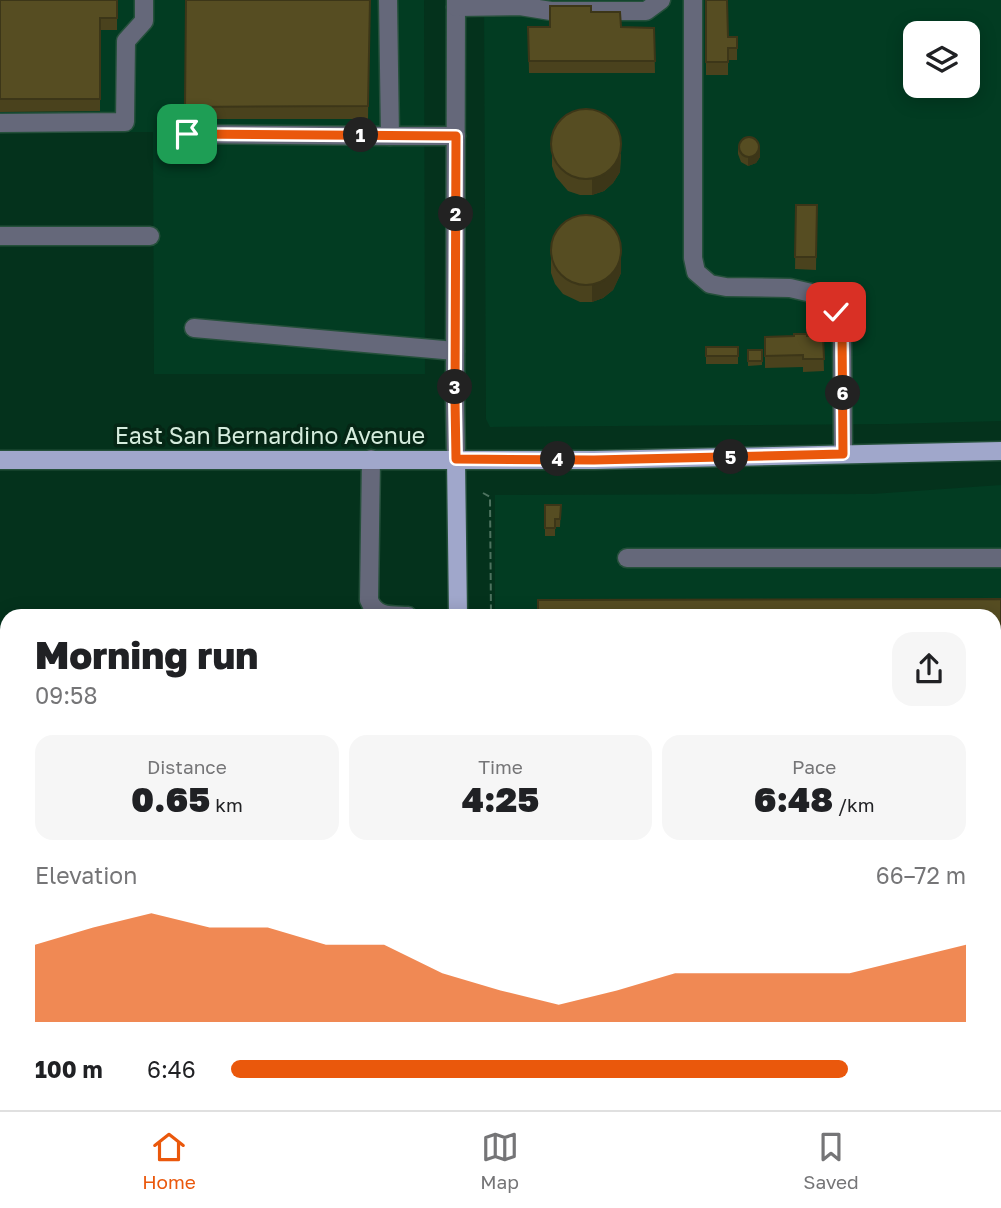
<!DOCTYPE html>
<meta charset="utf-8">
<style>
:root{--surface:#fff;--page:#f6f6f6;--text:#202124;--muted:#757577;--line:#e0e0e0;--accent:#ea580c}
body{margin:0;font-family:"Golos Text",sans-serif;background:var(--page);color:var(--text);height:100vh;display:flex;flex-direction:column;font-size:26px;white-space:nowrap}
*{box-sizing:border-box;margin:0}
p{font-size:23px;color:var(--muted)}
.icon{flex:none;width:38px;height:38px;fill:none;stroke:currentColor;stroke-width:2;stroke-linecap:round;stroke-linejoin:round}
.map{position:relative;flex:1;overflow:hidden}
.side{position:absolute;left:0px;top:609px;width:1001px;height:502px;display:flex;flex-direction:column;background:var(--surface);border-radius:21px 21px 0 0;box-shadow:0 4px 18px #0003}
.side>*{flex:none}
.buttons{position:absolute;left:903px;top:21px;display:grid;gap:14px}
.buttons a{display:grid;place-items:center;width:77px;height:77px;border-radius:14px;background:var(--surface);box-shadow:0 4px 18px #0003;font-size:35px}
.pin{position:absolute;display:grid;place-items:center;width:60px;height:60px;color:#fff;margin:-30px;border-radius:14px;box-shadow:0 4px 10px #0006}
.km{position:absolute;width:35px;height:35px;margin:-18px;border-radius:50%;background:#222;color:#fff;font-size:19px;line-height:35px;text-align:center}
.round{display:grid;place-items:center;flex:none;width:74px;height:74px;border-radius:21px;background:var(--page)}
.overview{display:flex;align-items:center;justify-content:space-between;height:119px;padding:0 35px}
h1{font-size:38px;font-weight:800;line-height:52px}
.stats{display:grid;grid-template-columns:repeat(3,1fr);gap:10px;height:119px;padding:7px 35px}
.stats div{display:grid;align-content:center;border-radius:18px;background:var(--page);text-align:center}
.stats b{font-size:35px;font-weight:800}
.stats small{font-size:19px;font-weight:400}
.stats p{font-size:19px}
.chart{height:196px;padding:14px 35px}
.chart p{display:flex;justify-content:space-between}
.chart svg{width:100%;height:126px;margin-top:7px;fill:var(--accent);opacity:.7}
ul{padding:0 35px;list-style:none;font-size:23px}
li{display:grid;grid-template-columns:112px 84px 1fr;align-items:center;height:52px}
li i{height:18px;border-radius:9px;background:var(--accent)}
.tab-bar{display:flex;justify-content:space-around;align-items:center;height:98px;border-top:2px solid var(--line);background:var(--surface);font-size:19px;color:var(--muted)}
.tab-bar a{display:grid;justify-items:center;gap:4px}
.tab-bar .active{color:var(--accent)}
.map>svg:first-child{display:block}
.built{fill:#023c22;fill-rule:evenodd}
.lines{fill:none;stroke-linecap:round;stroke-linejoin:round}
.minor-casing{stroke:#25503b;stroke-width:21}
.major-casing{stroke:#25503b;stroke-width:21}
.path{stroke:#4d735f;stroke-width:2;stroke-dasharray:7 3.5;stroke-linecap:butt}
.minor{stroke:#65687a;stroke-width:18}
.major{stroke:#a0a7cb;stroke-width:18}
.wall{fill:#4a421d}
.shaded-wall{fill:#3c3618}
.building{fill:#564d22;stroke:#3c3618;stroke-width:2}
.route-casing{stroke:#fff;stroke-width:14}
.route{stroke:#ea580c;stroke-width:9}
.labels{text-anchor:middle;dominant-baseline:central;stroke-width:7;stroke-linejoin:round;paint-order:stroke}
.street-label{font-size:23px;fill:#d5ecdd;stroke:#052615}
</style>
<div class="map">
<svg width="1001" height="1110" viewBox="0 0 1001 1110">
<rect width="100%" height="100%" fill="#04321c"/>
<g class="built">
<path d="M0,0h424l1,374h-271l-1,-242h-153z"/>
<path d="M484,0h517v421l-111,3 -400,3 -4,-8zM915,33h53v53h-53z"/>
<path d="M1001,485v577h-7v-446h-499v-121l377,-1z"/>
</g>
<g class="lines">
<defs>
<g id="minor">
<path d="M388,0l2,136h66"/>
<path d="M456,0l-1,400 1,59"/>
<path d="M693,0v258l3,14 14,12 16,3 64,1 30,7 17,17 5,19 1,123"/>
<path d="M456,7l64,-1 31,5h95l15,-11"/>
<path d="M0,123l125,-1 1,-81 18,-20v-21"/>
<path d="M187,134l203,2"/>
<path d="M0,236h150"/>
<path d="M194,328l261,23"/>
<path d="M371,459l-2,141c7,18 23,15 39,16"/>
<path d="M627,558h374"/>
<path d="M0,775h7"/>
<path d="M994,1005l7,1"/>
<path d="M0,1086h7"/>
<path d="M994,1088h7"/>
<path d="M260,1104v6"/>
<path d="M810,1104v6"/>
</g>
<g id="major">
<path d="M456,459l2,157"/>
<path d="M0,460h594l407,-9"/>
<path d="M457,1110v-6"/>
</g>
</defs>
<use href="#minor" class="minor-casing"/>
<use href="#major" class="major-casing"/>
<g class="path">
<path d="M483,493l7,4v2l1,117"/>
<path d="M482,1110h1"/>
</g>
<use href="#minor" class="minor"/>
<use href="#major" class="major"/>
</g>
<g class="wall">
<path d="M0,0h117v30h-17v81l-100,1z"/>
<path d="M186,0h184l-2,119h-183z"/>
<path d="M706,0l22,37h9v23h-9v15h-22z"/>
<path d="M591,12l30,15 33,1 1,45h-126l-1,-46h22z"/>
<path d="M738,146l22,11 -4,6 -8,3 -7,-4 -3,-8z"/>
<path d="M552,150l69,4 -1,18 -7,11 -9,8 -12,4h-12l-12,-4 -12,-14 -4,-11z"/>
<path d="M796,205h21l-1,65 -21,-1z"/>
<path d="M551,244l70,29 -8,17 -10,8 -11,4h-12l-17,-8 -8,-10 -4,-11z"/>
<path d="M823,336l1,35 -21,1v-5l-38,1v-31z"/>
<rect x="706" y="347" width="32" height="17"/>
<path d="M748,350h14v15l-14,1z"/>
<path d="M545,505h16l-1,22h-5v9h-10z"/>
<path d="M1001,599v352h-7v-335z"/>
</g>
<g class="shaded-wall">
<path d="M621,138l-1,34 -7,11 -9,8 -12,4v-17z"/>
<path d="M760,148v9l-4,6 -8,3v-9z"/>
<path d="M621,257v16l-8,17 -10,8 -11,4v-17z"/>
</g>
<g class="building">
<path d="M0,0h117v18h-17v81h-100z"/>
<path d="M186,0h184l-2,106 -183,1z"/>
<path d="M706,0h21l1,37h9v11h-9v14h-22z"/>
<path d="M550,6h41v6h29l1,15 33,1 1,33h-126l-1,-34h22z"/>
<circle cx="586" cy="144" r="35"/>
<circle cx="749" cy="147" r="10"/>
<path d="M796,205h21l-1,52h-21z"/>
<circle cx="586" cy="250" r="35"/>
<path d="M794,334h13v2h16l1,23h-21v-4l-38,1v-19l29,-1z"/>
<rect x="706" y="347" width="32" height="9"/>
<rect x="748" y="350" width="14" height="11"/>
<path d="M545,505h16l-1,14h-5v9h-10z"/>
<path d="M1001,599v340h-7v-323h-456v-16z"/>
</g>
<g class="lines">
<defs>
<path id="route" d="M187,134l269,2 -1,264 1,59 138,1 249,-6 -1,-123 -6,-19"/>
</defs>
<use href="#route" class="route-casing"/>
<use href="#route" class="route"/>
</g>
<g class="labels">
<g class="street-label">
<text x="270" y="435">East San Bernardino Avenue</text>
</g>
</g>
</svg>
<div class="buttons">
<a><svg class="icon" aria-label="layers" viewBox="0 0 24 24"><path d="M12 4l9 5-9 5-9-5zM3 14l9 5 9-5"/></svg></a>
</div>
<div class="pin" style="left:187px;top:134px;background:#1e9e55"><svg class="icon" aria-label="arrive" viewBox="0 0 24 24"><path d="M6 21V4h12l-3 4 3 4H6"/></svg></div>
<div class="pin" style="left:836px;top:312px;background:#d93025"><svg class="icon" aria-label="check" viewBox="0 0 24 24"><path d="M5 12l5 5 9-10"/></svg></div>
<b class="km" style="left:361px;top:135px">1</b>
<b class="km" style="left:456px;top:214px">2</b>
<b class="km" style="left:455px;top:387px">3</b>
<b class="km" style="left:558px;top:459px">4</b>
<b class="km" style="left:731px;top:457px">5</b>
<b class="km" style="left:843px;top:393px">6</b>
<section class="side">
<div class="overview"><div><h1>Morning run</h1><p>09:58</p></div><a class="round"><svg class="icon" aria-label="share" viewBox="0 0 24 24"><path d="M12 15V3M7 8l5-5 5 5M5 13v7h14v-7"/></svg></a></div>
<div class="stats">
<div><p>Distance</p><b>0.65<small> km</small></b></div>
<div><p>Time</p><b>4:25</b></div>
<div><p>Pace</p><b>6:48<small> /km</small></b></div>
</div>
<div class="chart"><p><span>Elevation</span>66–72 m</p>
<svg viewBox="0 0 160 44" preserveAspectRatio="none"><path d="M0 44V17L10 11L20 6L30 11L40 11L50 17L60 17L70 27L80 33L90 38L100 33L110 27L120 27L130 27L140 27L150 22L160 17V44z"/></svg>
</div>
<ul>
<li><b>100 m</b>6:46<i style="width:84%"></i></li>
</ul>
</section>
</div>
<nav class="tab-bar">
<a class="active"><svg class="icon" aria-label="home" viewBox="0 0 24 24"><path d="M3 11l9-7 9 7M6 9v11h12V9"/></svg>Home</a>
<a><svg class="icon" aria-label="map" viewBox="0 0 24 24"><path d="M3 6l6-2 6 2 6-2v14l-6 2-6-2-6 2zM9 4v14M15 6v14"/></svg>Map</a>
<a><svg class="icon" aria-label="saved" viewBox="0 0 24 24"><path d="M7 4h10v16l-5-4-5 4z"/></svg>Saved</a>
</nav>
